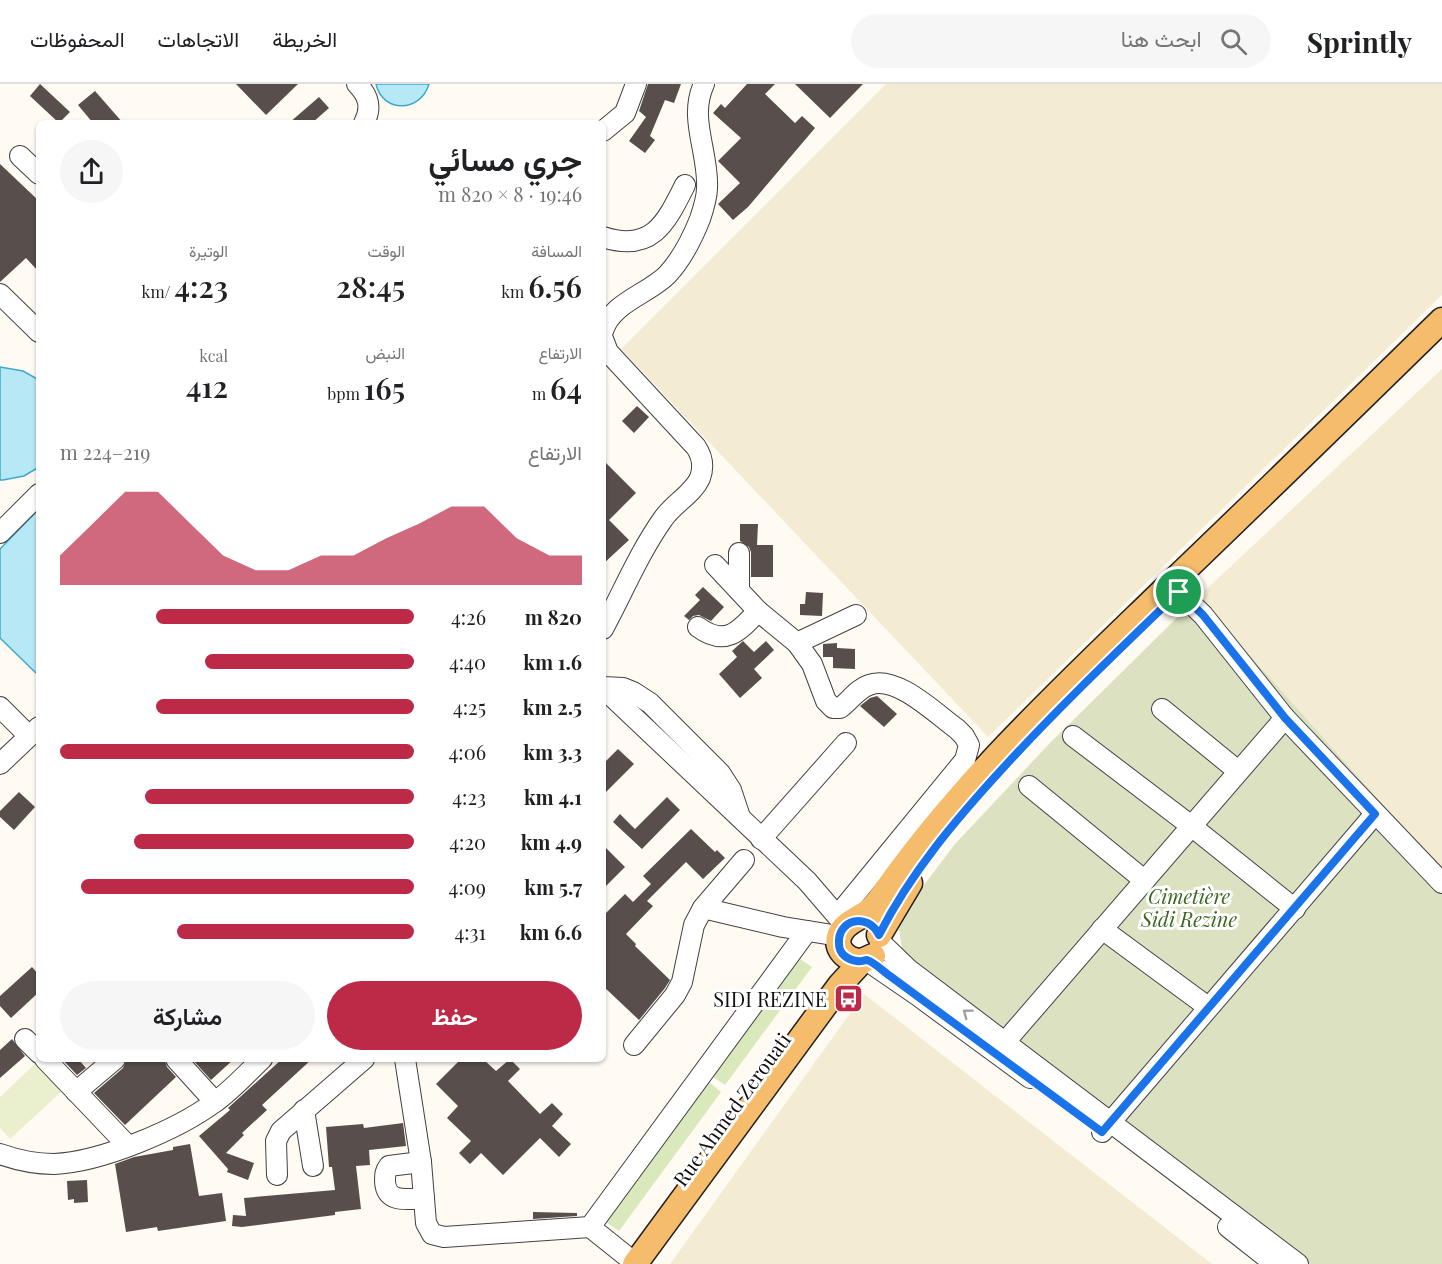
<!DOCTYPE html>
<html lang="ar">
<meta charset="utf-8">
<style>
:root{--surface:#fff;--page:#f6f6f6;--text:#202124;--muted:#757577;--line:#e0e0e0;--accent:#bd2a48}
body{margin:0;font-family:"Playfair Display",Vazirmatn,serif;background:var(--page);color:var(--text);direction:rtl;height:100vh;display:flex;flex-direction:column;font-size:22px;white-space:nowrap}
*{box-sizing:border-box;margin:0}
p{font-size:20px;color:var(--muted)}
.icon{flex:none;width:33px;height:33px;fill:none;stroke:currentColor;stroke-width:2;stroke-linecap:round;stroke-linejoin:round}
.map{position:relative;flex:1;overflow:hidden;direction:ltr}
.drawer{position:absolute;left:36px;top:36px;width:570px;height:942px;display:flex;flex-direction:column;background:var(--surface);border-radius:9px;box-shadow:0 2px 4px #0004;direction:rtl}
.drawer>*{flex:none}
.pin{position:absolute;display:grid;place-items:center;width:51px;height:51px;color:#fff;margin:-26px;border:3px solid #fff;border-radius:50%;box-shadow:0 2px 6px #0007}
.round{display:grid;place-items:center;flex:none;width:63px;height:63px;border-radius:32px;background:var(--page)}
.headline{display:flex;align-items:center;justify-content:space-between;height:102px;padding:0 24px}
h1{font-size:33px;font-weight:600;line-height:45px}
.metrics{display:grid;grid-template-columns:repeat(3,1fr);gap:9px;height:102px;padding:6px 24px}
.metrics div{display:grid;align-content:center}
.metrics b{font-size:30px;font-weight:600}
.metrics small{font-size:16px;font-weight:400}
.metrics p{font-size:16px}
.chart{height:168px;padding:12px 24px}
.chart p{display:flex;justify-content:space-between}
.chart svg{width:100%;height:108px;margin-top:6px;fill:var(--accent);opacity:.7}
.action{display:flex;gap:12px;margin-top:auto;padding:12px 24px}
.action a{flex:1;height:69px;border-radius:36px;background:var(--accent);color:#fff;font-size:24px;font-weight:600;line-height:69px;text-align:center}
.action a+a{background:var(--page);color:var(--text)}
ul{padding:0 24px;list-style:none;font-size:20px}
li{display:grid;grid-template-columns:96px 72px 1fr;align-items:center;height:45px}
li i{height:15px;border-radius:8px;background:var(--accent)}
header{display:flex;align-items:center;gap:36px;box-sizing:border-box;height:84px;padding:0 30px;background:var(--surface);border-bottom:2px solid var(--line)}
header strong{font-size:28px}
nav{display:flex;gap:33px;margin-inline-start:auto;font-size:21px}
.search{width:420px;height:54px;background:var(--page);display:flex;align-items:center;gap:15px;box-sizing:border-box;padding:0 21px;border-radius:33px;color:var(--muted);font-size:22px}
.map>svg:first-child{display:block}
.farmland{fill:#f4ecd2}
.green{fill:#dae9bb}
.cemetery{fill:#dce1c2}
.pitch{fill:#eaf0cd}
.water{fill:#b7e8f5;stroke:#40a9ca;stroke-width:1.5}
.building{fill:#584e4c}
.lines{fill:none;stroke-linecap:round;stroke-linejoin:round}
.minor-casing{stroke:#424242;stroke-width:22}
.major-casing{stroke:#202020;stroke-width:27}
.minor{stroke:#fff;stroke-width:20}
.major{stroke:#f5bd6b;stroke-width:24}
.oneway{stroke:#9f9f9f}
.route-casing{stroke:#fff;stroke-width:12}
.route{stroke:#1a73e8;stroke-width:8}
.labels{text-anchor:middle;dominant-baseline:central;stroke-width:6;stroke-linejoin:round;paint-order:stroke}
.park-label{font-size:20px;font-style:italic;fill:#3a6620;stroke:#fff}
.poi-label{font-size:20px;fill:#0f0f0f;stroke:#fff;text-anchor:end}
.street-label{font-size:20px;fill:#0f0f0f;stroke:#fff}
</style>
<header>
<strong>Sprintly</strong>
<div class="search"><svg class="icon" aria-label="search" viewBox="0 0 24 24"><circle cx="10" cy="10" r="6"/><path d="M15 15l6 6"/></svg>ابحث هنا</div>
<nav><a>الخريطة</a><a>الاتجاهات</a><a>المحفوظات</a></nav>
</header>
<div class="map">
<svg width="1442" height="1180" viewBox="0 0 1442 1180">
<rect width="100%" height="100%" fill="#fffaf2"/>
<g class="farmland">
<path d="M886,0h556v211l-454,442 -367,-388z"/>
<path d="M1442,285v502l-244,-274z"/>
<path d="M864,910l348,270h-542z"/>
</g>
<g class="green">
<path d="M800,875l12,8 -87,118 -12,-8z"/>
<path d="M709,998l12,10 -102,139 -13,-9z"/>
</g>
<path class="cemetery" d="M1198,513l244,274v393h-140l-399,-309 -4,-27 22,-39 34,-45 95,-101z"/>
<path class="pitch" d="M36,979l26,28 -52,48 -10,-11v-31z"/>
<g class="water">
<path d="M376,0h53c-8,28 -46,30 -53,0z"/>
<path d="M0,283l23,4 16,9v87l-15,9 -21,4h-3z"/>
<path d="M39,425v163l-2,2 -37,-36v-89z"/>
</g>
<g class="building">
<path d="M40,0l30,28 -11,11 -29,-27z"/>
<path d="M236,0h62l-32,31z"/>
<path d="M648,0h33l-7,19 -9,-3 -15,36 5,4 -10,13 -16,-12 17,-24 -7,-6z"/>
<path d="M747,0h28l-10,10 30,29 7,-7 13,12 -67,79 -15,13 -15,-16 22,-21 -22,-22 23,-23 -28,-25 8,-9 4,4z"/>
<path d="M795,0h68l-33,34z"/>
<path d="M95,7l28,32h-30l-15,-18z"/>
<path d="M319,13l10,11 -17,15h-23z"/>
<path d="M0,80l39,37v71l-13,-14 -26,24z"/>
<path d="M637,322l12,11 -15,16 -12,-12z"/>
<path d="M603,376l33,33 -27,27 20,20 -26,24z"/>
<path d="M740,440h18l-1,21h16v32h-22v-25l-2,-5 -9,-6z"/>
<path d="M703,503l21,20 -13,14 -12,-6 -6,1 -4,4 -5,-4 16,-16 -5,-5z"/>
<path d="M806,508l17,1 -1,23 -22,-1v-11h5z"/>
<path d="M743,557l11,11 12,-11 8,9 -20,19 8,9 -22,20 -21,-24 18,-17 -5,-6z"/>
<path d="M837,559v5l18,1v20l-22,-1v-11h-10v-13z"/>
<path d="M877,612l20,18 -13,13 -24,-21 10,-8z"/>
<path d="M618,665l16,15 -31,31v-31z"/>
<path d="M19,708l16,15 -21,23 -14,-13v-6z"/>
<path d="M667,713l13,13 -38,39 -29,-27 7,-8 15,15z"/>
<path d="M691,745l24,23 2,-2 8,8 -22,21 -17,-17 -39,39 6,5 -27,28 10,10 -1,2 35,34 -5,8 -26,32 -36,-34v-70l22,-22 8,8 18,-18 -8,-8z"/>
<path d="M603,761l22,22 -22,22z"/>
<path d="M32,883l7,8v17l-28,26 -11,-12v-10z"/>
<path d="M12,955l13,17 -25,22v-28z"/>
<path d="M62,975h16l8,9 -9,7z"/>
<path d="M127,975h37l3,8 9,10 -51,48 -31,-32 29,-25z"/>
<path d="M192,975h42l-23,21z"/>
<path d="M282,975h30l-50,46 5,5 -25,23 2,2 -18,18 28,10 -6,17 -21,-8 1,-3 -29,-33 31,-26 -2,-2z"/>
<path d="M461,975h22l13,12 14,-12 10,10 -12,12 32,33 12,-11 11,11 -11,12 19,18 -12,13 -19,-19 -37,37 -22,-22 -11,11 -11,-11 12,-12 -24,-23 11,-12 -22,-22z"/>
<path d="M403,1039l3,23 -37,4 1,15 -14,1 5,43 -26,3v3l-93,12 -10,-1 1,-11 13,1 -2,-18 91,-8 -3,-23h-3l-3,-40 37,-3 1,4z"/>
<path d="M190,1060l9,52 23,-3 4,28 -68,10 -1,-4 -31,5 -11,-68 19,-7 39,-7v-3z"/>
<path d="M87,1096l1,22 -14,1v-4l-6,1 -1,-19z"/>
<path d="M533,1128l44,1v3l-44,3z"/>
</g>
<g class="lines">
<defs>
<g id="minor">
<path d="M357,0c12,12 15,24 7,39"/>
<path d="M603,47l22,-18 11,-29"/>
<path d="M20,72l19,18"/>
<path d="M603,153c49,16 63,-14 82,-52"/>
<path d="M0,210l39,38"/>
<path d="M603,247c8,-28 45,-37 64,-56 15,-16 25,-36 33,-56 3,-9 7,-21 7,-31 2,-35 -19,-70 -3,-104"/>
<path d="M603,255l5,13 88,95c6,9 8,20 4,31 -7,16 -27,26 -37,41 -23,32 -41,75 -60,110"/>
<path d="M0,449l39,-39"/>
<path d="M739,469v37"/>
<path d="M715,481l43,46 39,32 15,21 14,37 7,7h7c10,-7 17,-19 29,-23 27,-11 67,29 88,44l7,7 5,9 -4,15 -127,155"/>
<path d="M1179,508l24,23 82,103 157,165"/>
<path d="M698,543c27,20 41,5 60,-16"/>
<path d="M797,559l59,-28"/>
<path d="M603,603l20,1 10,4 17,11 70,70 11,17 9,27"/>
<path d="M603,604l204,193 37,43"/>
<path d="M0,623l29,29"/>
<path d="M1162,625l76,62"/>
<path d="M1073,652l117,89 105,84"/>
<path d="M0,680l39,-37"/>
<path d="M1029,702l115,94"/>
<path d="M761,755l85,-96"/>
<path d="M703,824l80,19 56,9"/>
<path d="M1102,845l106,78"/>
<path d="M880,858l28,27 390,295"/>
<path d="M866,876l51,35 113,83"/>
<path d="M25,955l14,14"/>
<path d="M1005,958l280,-324"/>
<path d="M634,961l41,-50 7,-13 12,-57 9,-17 41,-48"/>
<path d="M45,975l83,87"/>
<path d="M176,975l39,43"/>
<path d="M405,975l16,103 5,61 6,11 12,3 146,-10"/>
<path d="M76,1008l39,-33"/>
<path d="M304,1026l9,56"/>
<path d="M1102,1048l273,-318"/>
<path d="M0,1070c17,6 36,10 54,10 47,-2 123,-34 161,-62 17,-12 32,-29 47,-43"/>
<path d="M421,1078l-32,4c-4,5 -4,9 -4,15 1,23 23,18 39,17"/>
<path d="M277,1091l-1,-34 5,-10 83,-72"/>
<path d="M1228,1143l47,37"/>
<path d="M625,1171l-35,-28 217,-296"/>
</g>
<g id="major">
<path d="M879,851l31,-52"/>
<path d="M862,877c-18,0 -32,-17 -18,-33 7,-8 18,-11 26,-18 7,-6 12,-14 17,-21 80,-113 182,-207 281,-303 92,-88 183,-177 274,-266"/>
<path d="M635,1180l205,-279 22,-24 11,-5"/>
</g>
</defs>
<use href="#minor" class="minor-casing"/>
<use href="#major" class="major-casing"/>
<use href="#minor" class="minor"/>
<use href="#major" class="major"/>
</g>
<defs><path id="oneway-chevron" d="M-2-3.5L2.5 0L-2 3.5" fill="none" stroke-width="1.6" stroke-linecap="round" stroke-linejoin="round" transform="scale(1.5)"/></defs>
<use class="oneway" href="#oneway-chevron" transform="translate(967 929) rotate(-143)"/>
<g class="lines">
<defs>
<path id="route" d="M1179,508l24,23 82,103 90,96 -273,318 -212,-156c-6,-4 -16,-14 -23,-16 -3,0 -6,2 -10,1 -9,-1 -18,-7 -18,-17 -2,-25 29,-32 40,-9 32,-63 78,-117 125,-168 56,-61 116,-118 175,-175z"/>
</defs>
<use href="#route" class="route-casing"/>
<use href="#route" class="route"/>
</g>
<defs>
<symbol id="bus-square" viewBox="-11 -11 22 22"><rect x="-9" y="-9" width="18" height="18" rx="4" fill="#bd2a48" stroke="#fff"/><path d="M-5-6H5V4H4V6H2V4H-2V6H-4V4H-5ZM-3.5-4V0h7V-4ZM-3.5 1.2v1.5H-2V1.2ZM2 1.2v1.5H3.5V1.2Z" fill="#fff"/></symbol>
</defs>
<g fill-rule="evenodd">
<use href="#bus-square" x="832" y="898" width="33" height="33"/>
</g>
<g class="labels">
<g class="park-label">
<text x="1189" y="811">Cimetière<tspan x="1189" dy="23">Sidi Rezine</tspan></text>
</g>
<g class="poi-label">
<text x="827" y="914">SIDI REZINE</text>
</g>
<g class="street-label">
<text transform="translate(731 1025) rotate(-54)">Rue Ahmed Zerouati</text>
</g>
</g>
</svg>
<div class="pin" style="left:1179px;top:508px;background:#1e9e55"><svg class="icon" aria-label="arrive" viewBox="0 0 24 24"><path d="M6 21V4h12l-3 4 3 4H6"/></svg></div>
<section class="drawer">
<div class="headline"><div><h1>جري مسائي</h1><p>19:46 · 8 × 820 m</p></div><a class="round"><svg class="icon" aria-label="share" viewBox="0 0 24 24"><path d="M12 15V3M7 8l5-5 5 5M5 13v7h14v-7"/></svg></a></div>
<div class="metrics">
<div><p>المسافة</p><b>6.56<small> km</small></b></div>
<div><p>الوقت</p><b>28:45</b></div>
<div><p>الوتيرة</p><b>4:23<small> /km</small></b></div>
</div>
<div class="metrics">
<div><p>الارتفاع</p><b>64<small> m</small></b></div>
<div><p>النبض</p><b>165<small> bpm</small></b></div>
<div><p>kcal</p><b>412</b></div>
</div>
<div class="chart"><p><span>الارتفاع</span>219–224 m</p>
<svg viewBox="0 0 160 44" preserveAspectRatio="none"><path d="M0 44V32L10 19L20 6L30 6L40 19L50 32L60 38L70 38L80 32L90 32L100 25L110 19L120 12L130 12L140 25L150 32L160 32V44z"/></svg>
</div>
<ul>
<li><b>820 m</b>4:26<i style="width:73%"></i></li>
<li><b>1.6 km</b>4:40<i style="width:59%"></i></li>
<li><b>2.5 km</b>4:25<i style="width:73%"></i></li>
<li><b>3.3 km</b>4:06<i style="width:100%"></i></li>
<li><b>4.1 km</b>4:23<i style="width:76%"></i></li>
<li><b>4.9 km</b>4:20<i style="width:79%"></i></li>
<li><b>5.7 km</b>4:09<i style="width:94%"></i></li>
<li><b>6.6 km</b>4:31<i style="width:67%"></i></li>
</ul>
<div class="action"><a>حفظ</a><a>مشاركة</a></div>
</section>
</div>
